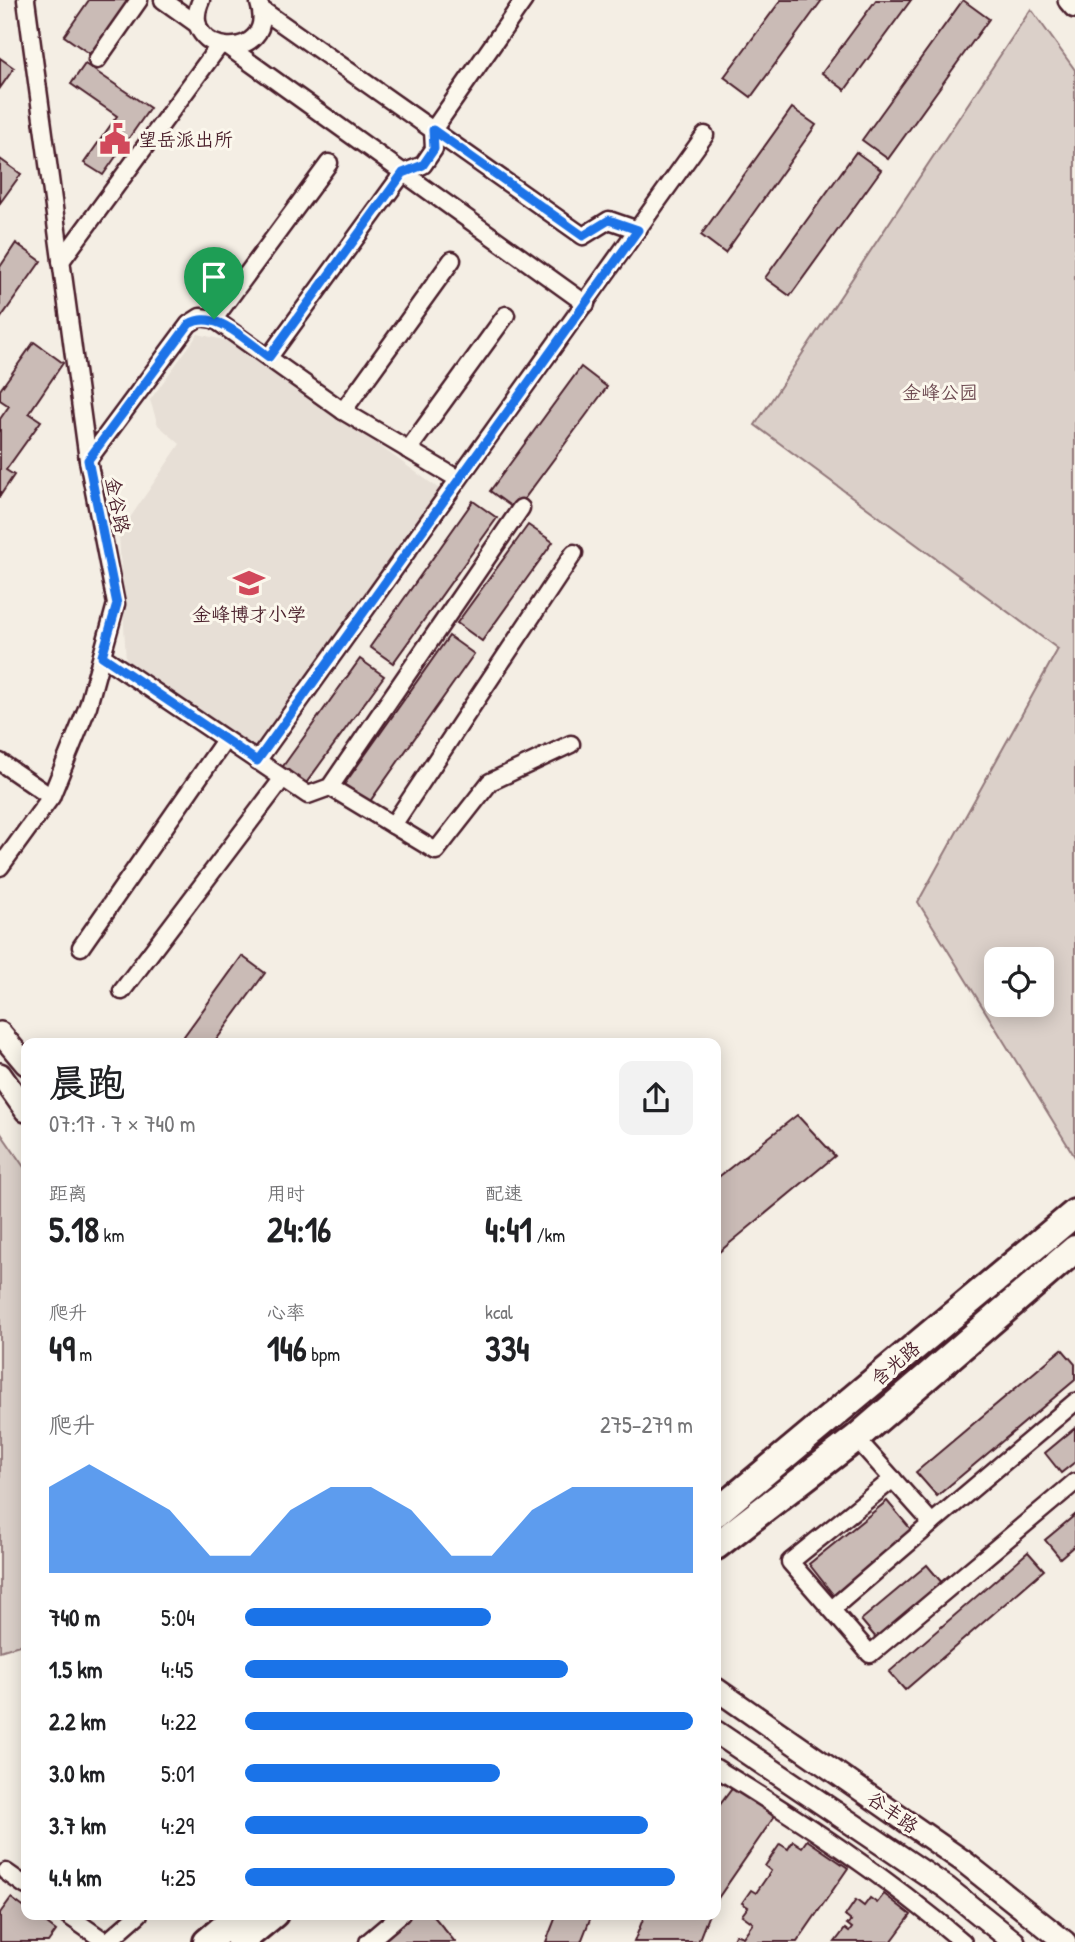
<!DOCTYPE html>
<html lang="zh">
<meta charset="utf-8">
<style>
:root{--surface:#fff;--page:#f2f2f2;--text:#202124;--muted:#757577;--accent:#1a73e8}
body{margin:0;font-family:"Patrick Hand","LXGW WenKai TC",sans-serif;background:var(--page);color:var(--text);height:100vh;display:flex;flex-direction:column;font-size:26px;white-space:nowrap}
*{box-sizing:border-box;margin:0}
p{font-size:23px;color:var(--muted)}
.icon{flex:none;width:38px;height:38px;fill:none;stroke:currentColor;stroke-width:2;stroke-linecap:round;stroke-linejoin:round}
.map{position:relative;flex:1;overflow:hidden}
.panel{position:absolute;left:21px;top:1038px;width:700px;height:882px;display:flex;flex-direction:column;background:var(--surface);border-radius:14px;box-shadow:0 4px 18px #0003}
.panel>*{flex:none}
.fabs{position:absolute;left:984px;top:947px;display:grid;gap:14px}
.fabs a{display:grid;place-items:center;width:70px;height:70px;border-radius:14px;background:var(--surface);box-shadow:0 4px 18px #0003;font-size:35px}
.pin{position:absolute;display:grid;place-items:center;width:60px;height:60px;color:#fff;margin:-72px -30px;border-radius:50% 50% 50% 0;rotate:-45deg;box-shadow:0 0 7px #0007}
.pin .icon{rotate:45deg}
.round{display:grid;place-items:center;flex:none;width:74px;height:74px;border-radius:14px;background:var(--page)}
.head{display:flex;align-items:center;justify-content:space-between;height:119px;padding:0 28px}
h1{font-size:38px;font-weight:700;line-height:52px}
.figures{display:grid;grid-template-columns:repeat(3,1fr);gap:10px;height:119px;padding:7px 28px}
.figures div{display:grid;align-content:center}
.figures b{font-size:35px;font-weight:700}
.figures small{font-size:19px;font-weight:400}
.figures p{font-size:19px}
.chart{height:196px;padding:14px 28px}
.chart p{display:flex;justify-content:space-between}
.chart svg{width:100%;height:126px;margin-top:7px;fill:var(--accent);opacity:.7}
ul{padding:0 28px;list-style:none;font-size:23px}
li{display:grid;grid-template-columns:112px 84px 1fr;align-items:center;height:52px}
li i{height:18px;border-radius:9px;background:var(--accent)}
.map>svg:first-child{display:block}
.built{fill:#e7dfd6}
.green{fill:#dbd0c9;stroke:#92787a;stroke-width:2;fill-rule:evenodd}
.building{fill:#cabbb6;stroke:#4a1f2b;stroke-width:2}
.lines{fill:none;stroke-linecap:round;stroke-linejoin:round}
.minor-casing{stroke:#4a1f2b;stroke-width:21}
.tertiary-casing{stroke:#4a1f2b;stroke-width:26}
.primary-casing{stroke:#4a1f2b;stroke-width:32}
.minor{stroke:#fbf7ec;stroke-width:16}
.tertiary{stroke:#fbf7ec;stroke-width:21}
.primary{stroke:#fbf7ec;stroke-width:26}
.route-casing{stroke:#fff;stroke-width:14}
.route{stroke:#1a73e8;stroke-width:9}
.labels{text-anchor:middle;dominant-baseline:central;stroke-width:6;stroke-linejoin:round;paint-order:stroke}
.poi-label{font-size:19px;fill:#4a1f2b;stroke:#fbf7ec;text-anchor:start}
.park-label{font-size:19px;fill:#6e4b52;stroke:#fbf7ec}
.street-label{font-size:19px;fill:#4a1f2b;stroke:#fbf7ec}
</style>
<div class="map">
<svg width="1075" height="1942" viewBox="0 0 1075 1942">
<rect width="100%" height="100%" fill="#f4eee4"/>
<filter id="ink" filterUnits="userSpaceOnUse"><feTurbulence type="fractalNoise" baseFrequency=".0143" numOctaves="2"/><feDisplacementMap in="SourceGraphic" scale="14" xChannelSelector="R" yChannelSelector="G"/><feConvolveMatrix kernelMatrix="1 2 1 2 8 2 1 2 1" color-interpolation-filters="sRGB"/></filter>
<g filter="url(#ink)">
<path class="built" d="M198,334l39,9 205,148 -186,259 -130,-88 -7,-128 61,-90 -22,-19 -8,-25z"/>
<g class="green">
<path d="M1031,9l44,61v1087l-157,-255 140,-253 -303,-224zM996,959h45v45h-45z"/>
<path d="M0,1132l26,38v473l-26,8z"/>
</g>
<g class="building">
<path d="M89,0h42l-38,56 -29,-20z"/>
<path d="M781,0h41l-71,97 -27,-20z"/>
<path d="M876,0h35l-66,90 -23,-17z"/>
<path d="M963,0l26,19 -101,140 -26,-19z"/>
<path d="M0,58l14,10 -14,20z"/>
<path d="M85,64l65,44 -47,67 -19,-12 33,-47 -46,-32z"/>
<path d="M792,108l24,17 -91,128 -24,-18z"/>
<path d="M856,152l25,18 -91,126 -25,-18z"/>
<path d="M0,159l21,15 -21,29z"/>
<path d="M16,243l25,18 -41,58v-52z"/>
<path d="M34,342l29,21 -34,50 12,8 -35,49 8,5 -14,21v-77l9,-13 -9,-6v-10z"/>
<path d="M581,367l26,20 -91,123 -26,-19z"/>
<path d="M473,501l24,17 -104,145 -23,-16z"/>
<path d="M528,525l25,17 -71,99 -25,-18z"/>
<path d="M449,636l25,18 -108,153 -25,-18z"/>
<path d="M360,659l24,17 -80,110 -23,-17z"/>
<path d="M242,956l23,17 -51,70h-35z"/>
<path d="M797,1115l38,41 -117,97 -2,-74z"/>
<path d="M1062,1349l13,15v16l-138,116 -21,-24z"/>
<path d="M1075,1428v34l-14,11 -16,-20z"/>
<path d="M887,1501l27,32 -79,64 -26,-33z"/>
<path d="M1075,1515v30l-15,13 -15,-18z"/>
<path d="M1028,1552l16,18 -139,120 -16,-18z"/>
<path d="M927,1565l16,19 -66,55 -16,-19z"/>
<path d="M734,1786l40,31 -58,84v-91z"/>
<path d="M807,1840l41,28 -51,74h-65l3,-8 8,3 10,-14 -11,-8 6,-8 -6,-4 9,-13 5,3 15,-22 -6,-5 15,-22 8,5 5,-8 9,6z"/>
<path d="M884,1894l27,21 -20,27h-56l10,-13 4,3 3,-4 -5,-4 4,-3 -6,-5 11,-16 8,6 6,-8 7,5z"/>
<path d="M11,1898l15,11v5h8l22,17 -8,11h-48v-29z"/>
<path d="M409,1914h23l23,28h-79z"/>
<path d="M557,1914h35l-11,28h-35z"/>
<path d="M645,1914h64l-11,28h-64z"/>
</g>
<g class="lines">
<defs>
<g id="minor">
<path d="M163,0l35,25"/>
<path d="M201,0c-26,58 78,64 58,3"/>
<path d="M261,9l322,227 26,-16 29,10"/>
<path d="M230,48l356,256"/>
<path d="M97,60l42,-60"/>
<path d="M61,261l158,-215"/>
<path d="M214,319l115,-156"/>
<path d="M269,357l134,-184 20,-8 11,-16 -1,-19 91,-130"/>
<path d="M343,411l109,-151"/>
<path d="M408,450l98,-135"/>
<path d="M88,460l101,-136 11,-7 14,2 129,92 115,68"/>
<path d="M102,656l206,139 22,-8 191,-279"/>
<path d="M257,761l448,-626"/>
<path d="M0,762l51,35"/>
<path d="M330,787l106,64 54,-69 81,-38"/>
<path d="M393,825l181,-272"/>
<path d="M0,867l51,-70 37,-91 28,-102 -28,-144 -62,-460"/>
<path d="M81,947l144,-207"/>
<path d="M122,991l161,-213"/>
<path d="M893,1479l-103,83 80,92 205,-172"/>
<path d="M932,1523l143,-121"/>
<path d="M833,1608l99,-85 -76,-85"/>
<path d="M716,1768c86,53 170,108 247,174"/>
<path d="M6,1872l20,14"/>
<path d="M66,1914l40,28"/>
<path d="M107,1942l32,-28"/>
<path d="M368,1942l33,-28"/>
</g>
<g id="tertiary">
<path d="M1069,0l6,7"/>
<path d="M0,1033l26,31"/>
<path d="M0,1074l26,37"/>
<path d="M716,1689l247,172 102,81"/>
<path d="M716,1732l231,156 67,54"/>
</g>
<g id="primary">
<path d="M716,1513l359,-300"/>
<path d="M716,1546l140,-108 219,-189"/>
<path d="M207,1942l33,-28"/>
<path d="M240,1942l34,-28"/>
</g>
</defs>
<use href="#minor" class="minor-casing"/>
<use href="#tertiary" class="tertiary-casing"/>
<use href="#primary" class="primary-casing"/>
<use href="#minor" class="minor"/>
<use href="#tertiary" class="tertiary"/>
<use href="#primary" class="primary"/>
</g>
</g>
<g class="lines" filter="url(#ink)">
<defs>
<path id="route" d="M433,130l150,106 26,-16 29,10 -381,531 -155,-105 15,-52 -29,-144 101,-136c27,-16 58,18 80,33l134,-184 20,-8 11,-16z"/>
</defs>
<use href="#route" class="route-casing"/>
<use href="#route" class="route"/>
</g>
<defs>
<symbol id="civic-bare" viewBox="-9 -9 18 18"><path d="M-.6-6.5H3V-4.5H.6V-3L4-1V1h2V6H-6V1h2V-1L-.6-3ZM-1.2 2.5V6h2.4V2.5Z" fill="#d1495b" stroke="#fbf7ec" stroke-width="2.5" paint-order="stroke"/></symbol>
<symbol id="school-bare" viewBox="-9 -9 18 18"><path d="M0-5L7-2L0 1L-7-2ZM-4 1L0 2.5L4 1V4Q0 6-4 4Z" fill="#d1495b" stroke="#fbf7ec" stroke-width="2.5" paint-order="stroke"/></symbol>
</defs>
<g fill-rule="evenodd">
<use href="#civic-bare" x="93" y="117" width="44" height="44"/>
<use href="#school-bare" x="227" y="561" width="44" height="44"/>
</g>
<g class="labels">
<g class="poi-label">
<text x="138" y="139">望岳派出所</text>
<text x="249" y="614" text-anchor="middle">金峰博才小学</text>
</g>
<g class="park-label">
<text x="940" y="392">金峰公园</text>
</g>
<g class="street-label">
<text transform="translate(118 505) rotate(79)">金谷路</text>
<text transform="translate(895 1363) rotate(-40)">含光路</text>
<text transform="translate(893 1812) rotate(35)">谷丰路</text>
</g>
</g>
</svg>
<div class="fabs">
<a><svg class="icon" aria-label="locate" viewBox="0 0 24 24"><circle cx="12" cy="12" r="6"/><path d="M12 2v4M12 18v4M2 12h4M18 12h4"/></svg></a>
</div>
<div class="pin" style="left:214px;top:319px;background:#1e9e55"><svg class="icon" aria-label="arrive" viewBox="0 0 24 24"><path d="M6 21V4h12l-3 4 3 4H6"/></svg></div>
<section class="panel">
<div class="head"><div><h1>晨跑</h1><p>07:17 · 7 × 740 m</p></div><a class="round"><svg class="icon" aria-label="share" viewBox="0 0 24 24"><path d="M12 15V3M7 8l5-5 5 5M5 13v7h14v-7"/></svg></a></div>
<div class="figures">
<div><p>距离</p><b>5.18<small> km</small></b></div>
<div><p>用时</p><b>24:16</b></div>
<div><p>配速</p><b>4:41<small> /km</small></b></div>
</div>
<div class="figures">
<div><p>爬升</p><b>49<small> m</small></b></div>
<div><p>心率</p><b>146<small> bpm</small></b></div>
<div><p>kcal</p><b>334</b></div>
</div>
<div class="chart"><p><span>爬升</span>275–279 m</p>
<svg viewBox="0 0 160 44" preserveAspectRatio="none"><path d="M0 44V14L10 6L20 14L30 22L40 38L50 38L60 22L70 14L80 14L90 22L100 38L110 38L120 22L130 14L140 14L150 14L160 14V44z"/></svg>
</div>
<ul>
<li><b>740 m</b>5:04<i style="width:55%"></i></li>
<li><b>1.5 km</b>4:45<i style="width:72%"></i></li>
<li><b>2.2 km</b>4:22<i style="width:100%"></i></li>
<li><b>3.0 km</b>5:01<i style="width:57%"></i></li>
<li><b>3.7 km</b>4:29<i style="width:90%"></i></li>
<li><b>4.4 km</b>4:25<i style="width:96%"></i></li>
</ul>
</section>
</div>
